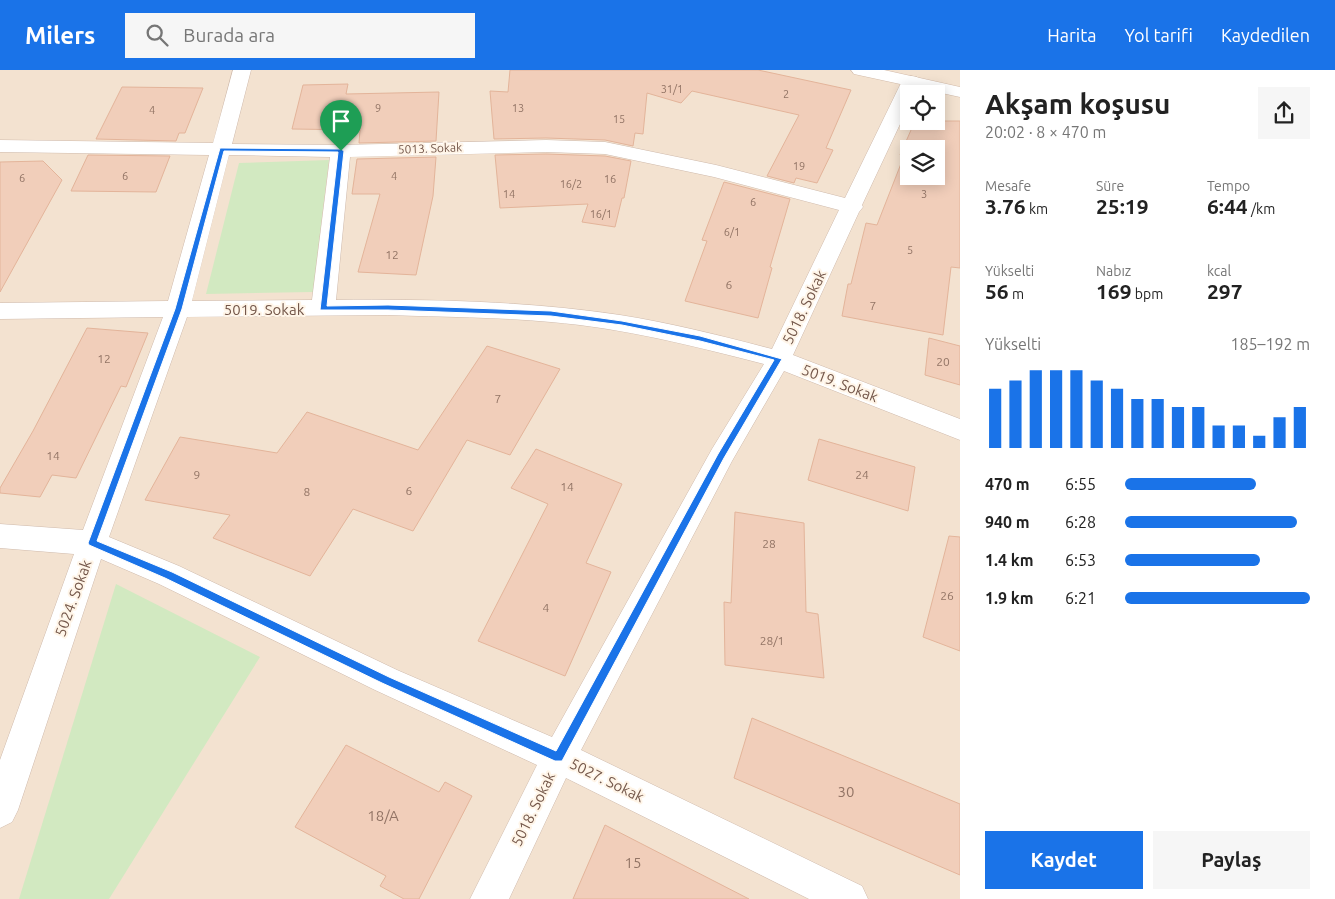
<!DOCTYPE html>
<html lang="tr">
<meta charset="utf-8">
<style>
:root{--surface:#fff;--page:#f6f6f6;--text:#222;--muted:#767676;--accent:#1a73e8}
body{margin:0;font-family:Ubuntu,sans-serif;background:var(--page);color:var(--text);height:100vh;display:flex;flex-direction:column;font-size:19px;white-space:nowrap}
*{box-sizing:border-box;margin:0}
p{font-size:16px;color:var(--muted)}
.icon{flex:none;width:28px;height:28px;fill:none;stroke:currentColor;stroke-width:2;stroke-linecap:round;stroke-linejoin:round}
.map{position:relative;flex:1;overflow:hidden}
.side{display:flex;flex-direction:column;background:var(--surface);width:375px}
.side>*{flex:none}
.buttons{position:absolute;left:900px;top:15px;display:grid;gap:10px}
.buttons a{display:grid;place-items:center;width:45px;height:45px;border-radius:0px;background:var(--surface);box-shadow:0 2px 12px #0003;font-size:25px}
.pin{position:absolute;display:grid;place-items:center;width:42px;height:42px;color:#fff;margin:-51px -21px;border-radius:50% 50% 50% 0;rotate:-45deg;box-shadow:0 0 5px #0007}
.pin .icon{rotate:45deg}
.round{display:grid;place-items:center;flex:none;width:52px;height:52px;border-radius:0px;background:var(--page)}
.summary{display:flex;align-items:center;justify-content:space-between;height:85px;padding:0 25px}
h1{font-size:28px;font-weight:700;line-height:38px}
.stats{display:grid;grid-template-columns:repeat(3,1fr);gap:8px;height:85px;padding:5px 25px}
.stats div{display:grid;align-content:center}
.stats b{font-size:21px;font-weight:700}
.stats small{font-size:14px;font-weight:400}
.stats p{font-size:14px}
.chart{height:140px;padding:10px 25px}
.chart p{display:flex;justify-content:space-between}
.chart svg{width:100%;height:90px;margin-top:5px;stroke:var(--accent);stroke-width:6}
.action{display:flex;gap:10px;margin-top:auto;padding:10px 25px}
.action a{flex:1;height:58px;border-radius:0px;background:var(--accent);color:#fff;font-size:20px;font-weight:700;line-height:58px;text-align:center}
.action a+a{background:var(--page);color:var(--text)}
ul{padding:0 25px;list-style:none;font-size:16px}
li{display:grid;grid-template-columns:80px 60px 1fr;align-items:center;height:38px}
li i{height:12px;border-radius:6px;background:var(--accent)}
header{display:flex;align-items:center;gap:30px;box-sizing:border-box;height:70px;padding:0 25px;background:var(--accent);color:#fff}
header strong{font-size:24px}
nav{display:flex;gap:28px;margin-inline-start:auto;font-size:18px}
.search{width:350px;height:45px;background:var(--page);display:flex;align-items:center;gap:12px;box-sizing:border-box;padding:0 18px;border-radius:0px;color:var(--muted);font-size:19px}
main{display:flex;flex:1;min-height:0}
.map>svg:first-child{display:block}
.residential{fill:#f3e2d0;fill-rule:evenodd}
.green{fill:#d2e9c1}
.building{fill:#f1ceba;stroke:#e3b49a;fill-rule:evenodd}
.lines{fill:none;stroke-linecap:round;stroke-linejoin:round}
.street-casing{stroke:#cfbaac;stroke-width:1}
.secondary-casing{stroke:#d2baa9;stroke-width:1}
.street{fill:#fff;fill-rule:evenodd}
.secondary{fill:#fff;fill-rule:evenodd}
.route{fill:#1a73e8;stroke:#fff;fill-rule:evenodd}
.labels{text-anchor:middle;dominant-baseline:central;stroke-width:4;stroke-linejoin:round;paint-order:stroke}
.far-number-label{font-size:11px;fill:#927465}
.far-street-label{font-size:12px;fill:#735649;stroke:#fff5e8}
.number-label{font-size:12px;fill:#927465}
.street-label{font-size:15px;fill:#735649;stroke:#fff5e8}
.near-number-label{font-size:15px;fill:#927465}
</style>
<header>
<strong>Milers</strong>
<div class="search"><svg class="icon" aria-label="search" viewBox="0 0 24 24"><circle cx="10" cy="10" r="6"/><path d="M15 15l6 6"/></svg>Burada ara</div>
<nav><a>Harita</a><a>Yol tarifi</a><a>Kaydedilen</a></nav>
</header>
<main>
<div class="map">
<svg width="960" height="829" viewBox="0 0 960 829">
<rect width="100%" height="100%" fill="#fcf1e2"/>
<path class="residential" d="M0,0h960v829h-960zM909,24h27v27h-27zM909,79h27v27h-27z"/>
<g class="green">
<path d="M329,90l-16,132 -107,2 33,-131z"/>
<path d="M116,514l144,73 -151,242h-90z"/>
</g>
<g class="building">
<path d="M510,0h248l93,20 -25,58 7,2 -16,33 -21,-5 -2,5 -27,-7 32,-61 -107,-24 -11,12 -34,-10 -4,41 -8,-1 -2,13 -28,-6 -59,-2 -52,1 -4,-48 18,1z"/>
<path d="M348,14l-2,10 93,-2 -3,49 -77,2 1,-13 -68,-1 11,-44z"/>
<path d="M122,17l81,1 -18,45h-6l-3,8 -80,-2z"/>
<path d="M915,51h45v147l-9,-1 -8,68 -101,-19 6,-32h3l15,-61 11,2 27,-69 -4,-1zM909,79h27v27h-27z"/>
<path d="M546,84l59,2 26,5 -7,37h-2l-7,29 -33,-5 6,-18 -88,4 -5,-53z"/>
<path d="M88,85l82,1 -14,36 -85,-1z"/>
<path d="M436,87l-3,39 -17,79 -58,-3 22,-78h-28l5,-35z"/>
<path d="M43,91l19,19 -62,112v-130z"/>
<path d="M724,112l66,17 -20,68 2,1 -14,50 -73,-17 22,-60 -5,-1z"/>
<path d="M87,258l61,5 -22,54 -5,-1 -45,92 -24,-3 -12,22 -40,-4v-5l33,-57z"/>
<path d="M929,268l31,8v39l-35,-10z"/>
<path d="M487,276l73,23 -50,86 -43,-15 -54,91 -60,-22 -43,67 -97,-38 17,-23 -85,-15 35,-63 97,16 30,-41 111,38z"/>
<path d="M819,369l96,28 -7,44 -100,-31z"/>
<path d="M536,379l86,35 -36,79 25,9 -46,104 -87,-35 70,-137 -37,-16z"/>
<path d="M735,442l69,11 2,89 12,2 6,64 -99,-13 -1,-63 7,1z"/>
<path d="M949,466l11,1v114l-37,-14z"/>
<path d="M752,648l208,86v71l-226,-97z"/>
<path d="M346,675l93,47 6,-10 27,14 -53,103h-15l-24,-13 6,-10 -91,-49z"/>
<path d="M605,755l144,74h-176z"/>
</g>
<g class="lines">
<defs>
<path id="street" d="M233,0h18l-19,74 109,1 205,-5 59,2 111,23 129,33 57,-117 3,-4 6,-1 6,1 3,4 -6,13h-5v11l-47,100 1,2 -4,5 -66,143 167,64v21l-176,-69 -52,90 -151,289 281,136 6,13h-59l-243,-121 -57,121h-39l67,-134 -162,-75 -216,-106 -58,-25 -83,251 -6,12 -12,6v-68l74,-206 -74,-6v-24l83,6 80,-213 -163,2v-16l168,-2 41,-146 -209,-3v-12l213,3zM546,82l59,2 109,23 125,33 -67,139c-50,-13 -101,-26 -152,-34 -94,-14 -190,-16 -284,-15l14,-143zM229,85l101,2 -18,143 -120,1zM388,245c54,2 109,2 163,7 72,6 143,24 213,42l-52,85 -160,288 -155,-67 -218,-104 -70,-29 78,-220z"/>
<path id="secondary" d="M851,0h33l76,17v10l-106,-23z"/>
</defs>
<use href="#street" class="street-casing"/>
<use href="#secondary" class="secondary-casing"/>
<use href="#street" class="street"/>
<use href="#secondary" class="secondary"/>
</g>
<path class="route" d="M220,78l121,1 3,2 -17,155 61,-1 163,6 71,10 78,15 82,23 -58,99 -162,303h-7l-173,-78 -217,-105 -76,-33 -1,-2 87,-234zM224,81l114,1 -18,158h68l163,6 71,9 78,16 74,19 -56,94 -162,297 -167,-74 -217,-105 -75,-31 85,-232z"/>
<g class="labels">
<g class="far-number-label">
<text x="672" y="19">31/1</text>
<text x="786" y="24">2</text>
<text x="378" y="38">9</text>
<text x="518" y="38">13</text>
<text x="152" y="40">4</text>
<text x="619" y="49">15</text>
<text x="799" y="96">19</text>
<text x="125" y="106">6</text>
<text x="394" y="106">4</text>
<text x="22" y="108">6</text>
<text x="610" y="109">16</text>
<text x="571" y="114">16/2</text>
<text x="509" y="124">14</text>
<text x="924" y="124">3</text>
<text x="753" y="132">6</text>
<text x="601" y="144">16/1</text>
<text x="732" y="162">6/1</text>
<text x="910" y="180">5</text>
</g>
<g class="far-street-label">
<text transform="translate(430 78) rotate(-2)">5013. Sokak</text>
</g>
<g class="number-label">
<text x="392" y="184">12</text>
<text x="729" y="214">6</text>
<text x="873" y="235">7</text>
<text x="104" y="288">12</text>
<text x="943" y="291">20</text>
<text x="498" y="328">7</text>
<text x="53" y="385">14</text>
<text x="197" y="404">9</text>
<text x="862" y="404">24</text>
<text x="567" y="416">14</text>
<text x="409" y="420">6</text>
<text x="307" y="421">8</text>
<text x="769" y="473">28</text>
<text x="947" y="525">26</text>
<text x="546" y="537">4</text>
<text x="772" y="570">28/1</text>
</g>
<g class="street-label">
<text transform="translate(804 237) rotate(-64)">5018. Sokak</text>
<text x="264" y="239">5019. Sokak</text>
<text transform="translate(840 313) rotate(21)">5019. Sokak</text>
<text transform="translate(73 528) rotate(-70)">5024. Sokak</text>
<text transform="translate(607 710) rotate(26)">5027. Sokak</text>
<text transform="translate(533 739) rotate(-64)">5018. Sokak</text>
</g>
<g class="near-number-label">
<text x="846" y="721">30</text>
<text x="383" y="745">18/A</text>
<text x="633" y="792">15</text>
</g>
</g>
</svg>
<div class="buttons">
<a><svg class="icon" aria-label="locate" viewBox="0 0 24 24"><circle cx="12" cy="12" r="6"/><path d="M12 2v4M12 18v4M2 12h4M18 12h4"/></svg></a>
<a><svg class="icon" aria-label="layers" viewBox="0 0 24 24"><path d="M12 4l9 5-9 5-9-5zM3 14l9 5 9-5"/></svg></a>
</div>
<div class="pin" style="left:341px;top:81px;background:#1e9e55"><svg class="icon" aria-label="arrive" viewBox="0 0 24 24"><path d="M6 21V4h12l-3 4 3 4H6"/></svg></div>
</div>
<section class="side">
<div class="summary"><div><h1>Akşam koşusu</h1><p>20:02 · 8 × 470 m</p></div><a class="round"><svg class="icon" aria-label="share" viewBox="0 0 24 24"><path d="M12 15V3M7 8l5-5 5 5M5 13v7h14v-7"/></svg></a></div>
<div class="stats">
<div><p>Mesafe</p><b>3.76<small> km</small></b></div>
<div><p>Süre</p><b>25:19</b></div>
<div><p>Tempo</p><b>6:44<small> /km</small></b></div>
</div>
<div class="stats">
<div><p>Yükselti</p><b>56<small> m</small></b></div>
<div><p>Nabız</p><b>169<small> bpm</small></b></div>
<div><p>kcal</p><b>297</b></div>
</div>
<div class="chart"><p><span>Yükselti</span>185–192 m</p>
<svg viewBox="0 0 160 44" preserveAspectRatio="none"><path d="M5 44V15M15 44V11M25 44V6M35 44V6M45 44V6M55 44V11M65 44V15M75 44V20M85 44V20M95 44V24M105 44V24M115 44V33M125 44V33M135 44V38M145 44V29M155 44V24"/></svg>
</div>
<ul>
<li><b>470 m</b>6:55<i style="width:71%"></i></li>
<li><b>940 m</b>6:28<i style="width:93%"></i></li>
<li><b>1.4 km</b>6:53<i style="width:73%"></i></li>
<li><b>1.9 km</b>6:21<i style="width:100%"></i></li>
</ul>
<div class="action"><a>Kaydet</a><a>Paylaş</a></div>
</section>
</main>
